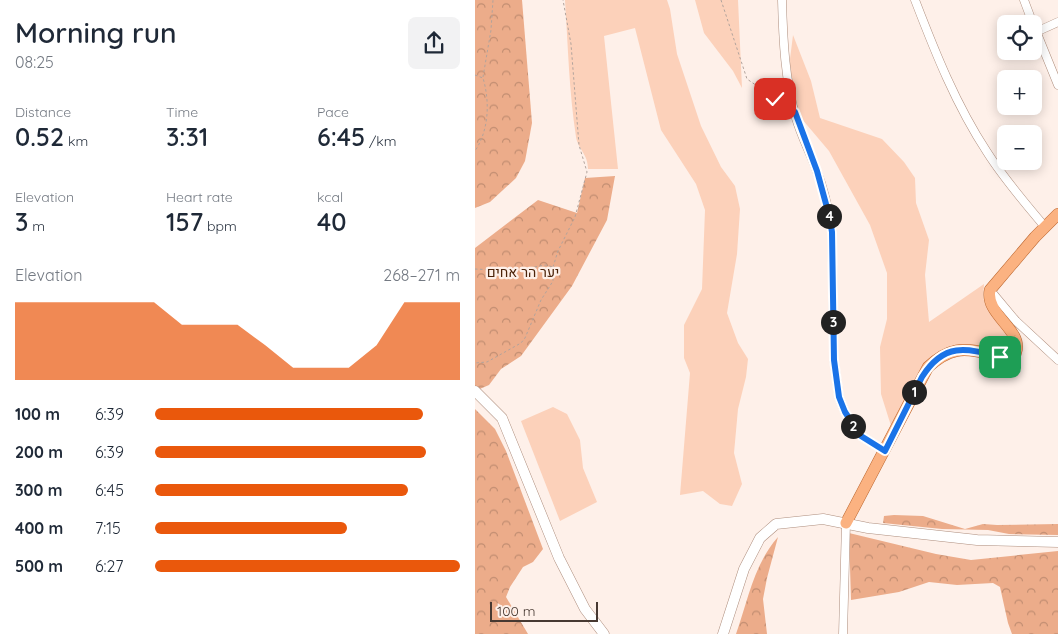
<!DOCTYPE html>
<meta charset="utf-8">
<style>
:root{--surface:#fff;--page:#f2f2f3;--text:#1f2937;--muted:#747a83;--accent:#ea580c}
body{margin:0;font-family:Quicksand,Heebo,sans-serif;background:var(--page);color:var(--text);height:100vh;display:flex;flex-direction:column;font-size:19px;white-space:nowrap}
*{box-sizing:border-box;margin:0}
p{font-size:16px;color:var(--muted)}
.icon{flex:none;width:28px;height:28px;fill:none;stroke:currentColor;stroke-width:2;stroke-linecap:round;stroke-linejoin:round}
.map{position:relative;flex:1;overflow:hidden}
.sheet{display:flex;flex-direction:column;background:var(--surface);width:475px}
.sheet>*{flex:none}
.tools{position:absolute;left:522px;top:15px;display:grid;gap:10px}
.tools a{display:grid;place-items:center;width:45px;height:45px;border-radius:8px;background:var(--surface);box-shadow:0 2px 12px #0003;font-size:25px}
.scale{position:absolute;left:15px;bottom:12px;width:108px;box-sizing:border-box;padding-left:5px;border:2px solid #473932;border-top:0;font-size:14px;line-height:18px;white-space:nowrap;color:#473932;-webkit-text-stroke:4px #fef0e9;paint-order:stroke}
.pin{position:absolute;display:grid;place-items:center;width:42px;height:42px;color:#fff;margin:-21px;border-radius:10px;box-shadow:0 2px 8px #0006}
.km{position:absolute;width:25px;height:25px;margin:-12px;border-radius:50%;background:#222;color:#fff;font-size:14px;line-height:25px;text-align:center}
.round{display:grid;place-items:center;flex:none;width:52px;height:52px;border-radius:8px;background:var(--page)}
.overview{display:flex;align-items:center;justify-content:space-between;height:85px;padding:0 15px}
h1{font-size:28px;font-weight:600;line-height:38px}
.stats{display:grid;grid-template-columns:repeat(3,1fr);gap:8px;height:85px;padding:5px 15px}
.stats div{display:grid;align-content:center}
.stats b{font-size:25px;font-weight:600}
.stats small{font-size:14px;font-weight:400}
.stats p{font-size:14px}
.chart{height:140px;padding:10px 15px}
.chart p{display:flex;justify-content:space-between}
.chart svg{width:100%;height:90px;margin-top:5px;fill:var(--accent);opacity:.7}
ul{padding:0 15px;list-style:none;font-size:16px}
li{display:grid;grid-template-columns:80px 60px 1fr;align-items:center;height:38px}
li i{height:12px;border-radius:6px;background:var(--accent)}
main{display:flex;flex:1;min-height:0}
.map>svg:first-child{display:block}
.grass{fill:#fcd1ba}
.forest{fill:url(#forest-crowns)}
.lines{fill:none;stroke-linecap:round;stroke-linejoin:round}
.street-casing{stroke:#ae8e7e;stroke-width:9}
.secondary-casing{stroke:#ae8e7e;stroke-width:11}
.primary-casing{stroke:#bb662f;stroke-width:12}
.path{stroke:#b1a39c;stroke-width:1;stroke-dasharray:2.5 2.5;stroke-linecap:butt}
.street{stroke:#fff;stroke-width:8}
.secondary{stroke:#fff;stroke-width:10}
.primary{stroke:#fbb281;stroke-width:11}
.route-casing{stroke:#fff;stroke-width:10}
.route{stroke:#1a73e8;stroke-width:6}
.labels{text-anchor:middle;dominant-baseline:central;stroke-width:4.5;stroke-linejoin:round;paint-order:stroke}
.park-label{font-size:14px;fill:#4c2309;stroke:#fef0e9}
</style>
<main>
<section class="sheet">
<div class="overview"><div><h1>Morning run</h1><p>08:25</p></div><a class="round"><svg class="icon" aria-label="share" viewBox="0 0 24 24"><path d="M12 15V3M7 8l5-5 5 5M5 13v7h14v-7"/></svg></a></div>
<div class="stats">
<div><p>Distance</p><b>0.52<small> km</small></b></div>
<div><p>Time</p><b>3:31</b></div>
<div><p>Pace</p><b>6:45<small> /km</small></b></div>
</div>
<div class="stats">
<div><p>Elevation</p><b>3<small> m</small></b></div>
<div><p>Heart rate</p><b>157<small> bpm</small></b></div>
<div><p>kcal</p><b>40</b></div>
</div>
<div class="chart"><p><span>Elevation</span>268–271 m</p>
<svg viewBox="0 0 160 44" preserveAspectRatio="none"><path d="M0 44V6L10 6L20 6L30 6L40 6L50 6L60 17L70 17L80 17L90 27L100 38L110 38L120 38L130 27L140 6L150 6L160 6V44z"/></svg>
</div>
<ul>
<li><b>100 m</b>6:39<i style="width:88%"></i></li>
<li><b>200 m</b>6:39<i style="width:89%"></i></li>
<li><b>300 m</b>6:45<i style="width:83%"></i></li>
<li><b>400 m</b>7:15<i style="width:63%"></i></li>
<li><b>500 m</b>6:27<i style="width:100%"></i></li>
</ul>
</section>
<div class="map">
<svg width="583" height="634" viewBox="0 0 583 634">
<defs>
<pattern id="forest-crowns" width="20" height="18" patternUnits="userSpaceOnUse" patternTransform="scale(1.25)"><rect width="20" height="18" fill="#ecac8a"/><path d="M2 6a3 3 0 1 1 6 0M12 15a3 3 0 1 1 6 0" fill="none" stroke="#c18d71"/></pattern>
</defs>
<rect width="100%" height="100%" fill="#fef0e9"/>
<g class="grass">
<path d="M90,0h102l3,9 7,45 24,72 20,41 14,19 5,23 -3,45 -10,59 11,30 10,16 -2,18 -8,32 -4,44 8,31 -10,22 -12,-2 -17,-13 -23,4 10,-122 -6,-15v-33l18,-36 3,-79 -9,-26 -35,-54 -26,-102 -31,8 14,133h-30c0,-15 -10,-20 -12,-32 -7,-45 -8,-91 -11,-137z"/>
<path d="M220,0h43l4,88 -9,-17 -29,-38z"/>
<path d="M318,35l18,46 9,37 62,21 22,23 11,16 1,25 13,37 -4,35 4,47 55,-38c0,6 -2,14 1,19 6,14 27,29 23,45l-4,3 -63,2 -49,76 -11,-35 -1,-47 7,-28v-46l-17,-48 -41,-74 -44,-52z"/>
<path d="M78,407l14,7 13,26 3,28 14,34 -37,19 -39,-100z"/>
</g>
<g class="forest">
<path d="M0,0h47l10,123 -7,38 -9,17 -26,24 -15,6z"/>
<path d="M140,176l-8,44 -35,66 -51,70 -20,13 -12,16 -14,6v-143l63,-48 39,13 8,-35z"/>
<path d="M0,409l20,20 11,22 37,98 -10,13 -10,5 -13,20 -4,10 22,37h-53z"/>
<path d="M419,515l29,1 42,13 18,-5 14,1 61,-1v11l-49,-1 -21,-4 -46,-1 -59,-6 1,-7z"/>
<path d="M374,533l87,21 35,6 87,-9v83h-46l-4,-11 -8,-36 -7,-4 -36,2 -28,-3 -30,10 -48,8z"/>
<path d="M303,537l-11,41 -4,21 4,35h-31c12,-34 18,-70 42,-97z"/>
</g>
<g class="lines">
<defs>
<g id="street">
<path d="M307,0c1,39 3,81 14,118 5,18 14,34 20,51 8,20 13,42 16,63l2,128 5,37 6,15 16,24 24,15"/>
<path d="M440,0c20,52 41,105 72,152 17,27 38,51 58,75"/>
<path d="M549,0l9,24"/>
<path d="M559,26l24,59"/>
<path d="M561,32l22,-10"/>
<path d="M515,290l26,31 42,39"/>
<path d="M368,634l3,-111"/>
</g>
<g id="secondary">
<path d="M0,391l27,27 57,140 26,51 19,25"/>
<path d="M248,634l21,-65 16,-31 16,-14 47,-5 45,9 109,12 81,2"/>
</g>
<path id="primary" d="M371,523l82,-156c21,-19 35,-20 61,-13 6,1 13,5 19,4 11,0 10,-15 6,-22 -8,-15 -28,-28 -24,-46l45,-53 23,-23"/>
</defs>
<use href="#street" class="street-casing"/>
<use href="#secondary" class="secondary-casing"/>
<use href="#primary" class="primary-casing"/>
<g class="path">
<path d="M246,0l26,79 39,27"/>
<path d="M0,75l8,3c7,24 6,52 -8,73"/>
<path d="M8,77l8,-47 2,-30"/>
<path d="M78,267l5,-16 17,-34 12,-45 -8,-27 -8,-101 -8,-44"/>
<path d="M0,269l35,2 36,-6 7,2v14l-12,19 -16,38 -4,5 -34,19 -12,1"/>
</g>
<use href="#street" class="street"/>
<use href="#secondary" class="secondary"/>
<use href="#primary" class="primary"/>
</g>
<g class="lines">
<defs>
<path id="route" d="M300,99l20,13 22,59 12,44 3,17 2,128 5,37 6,15 16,24 24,15 37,-74c22,-35 44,-29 78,-20"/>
</defs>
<use href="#route" class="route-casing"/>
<use href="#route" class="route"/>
</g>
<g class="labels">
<g class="park-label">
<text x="48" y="272">יער הר אחים</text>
</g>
</g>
</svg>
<div class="tools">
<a><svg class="icon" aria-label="locate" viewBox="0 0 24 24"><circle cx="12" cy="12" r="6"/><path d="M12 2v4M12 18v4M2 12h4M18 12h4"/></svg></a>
<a>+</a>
<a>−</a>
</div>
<div class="scale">100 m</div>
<div class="pin" style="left:525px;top:357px;background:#1e9e55"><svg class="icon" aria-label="arrive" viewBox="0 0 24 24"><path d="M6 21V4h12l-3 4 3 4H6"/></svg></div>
<div class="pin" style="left:300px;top:99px;background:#d93025"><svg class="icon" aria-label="check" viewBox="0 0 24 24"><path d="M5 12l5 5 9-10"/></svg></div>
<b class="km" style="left:439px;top:392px">1</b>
<b class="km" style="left:378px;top:426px">2</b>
<b class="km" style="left:358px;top:322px">3</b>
<b class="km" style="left:354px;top:216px">4</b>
</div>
</main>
